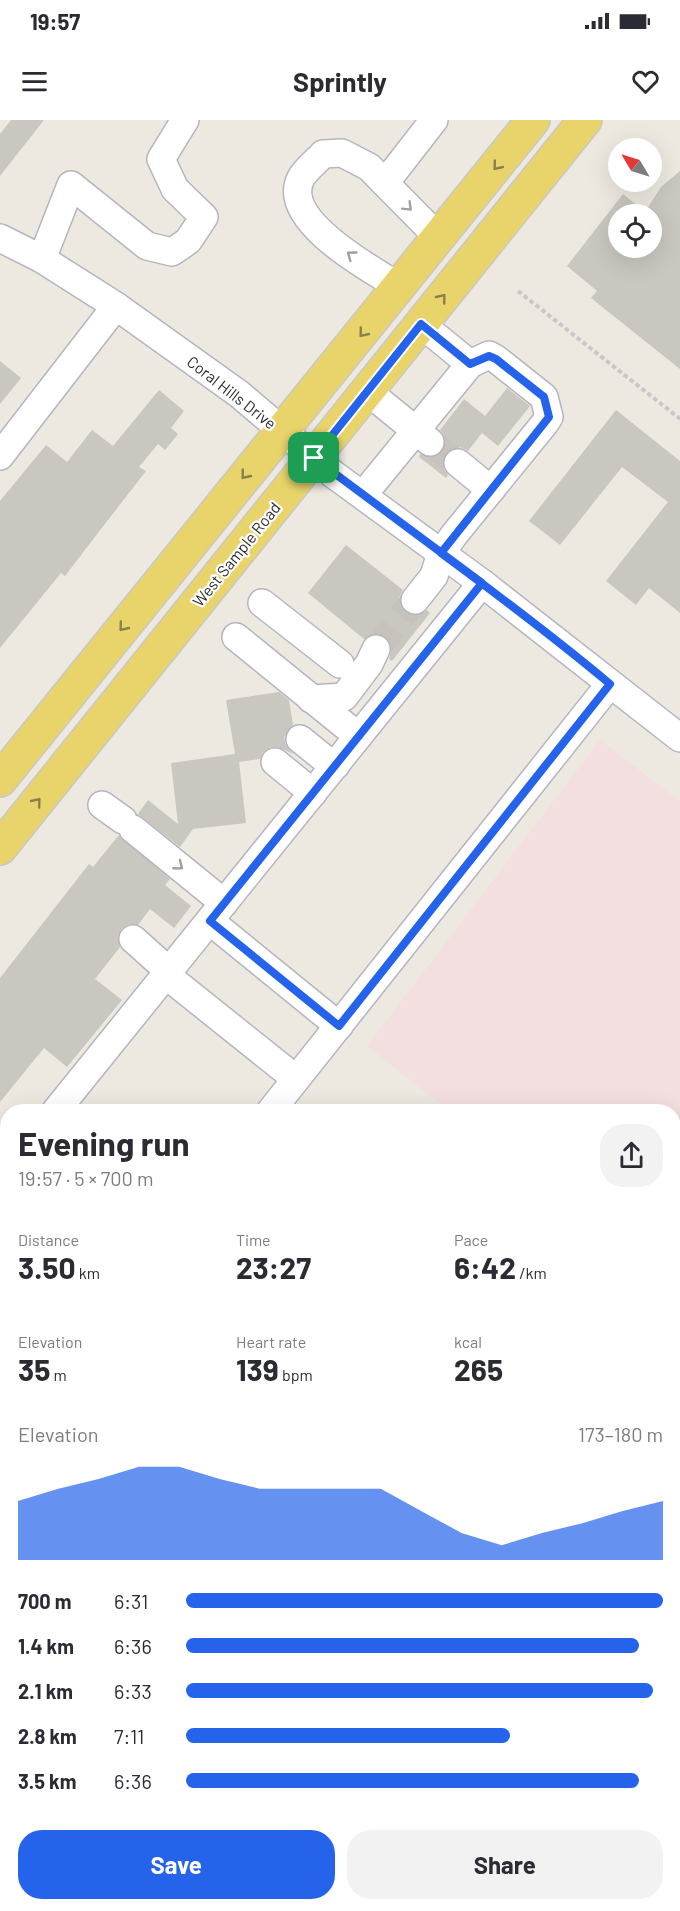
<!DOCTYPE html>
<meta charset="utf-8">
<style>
:root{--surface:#fff;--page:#f2f2f3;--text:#2b2b33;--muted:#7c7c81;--accent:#2563eb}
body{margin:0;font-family:Barlow,sans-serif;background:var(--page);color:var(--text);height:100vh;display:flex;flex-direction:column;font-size:22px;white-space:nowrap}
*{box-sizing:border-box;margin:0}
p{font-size:20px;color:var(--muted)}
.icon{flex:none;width:33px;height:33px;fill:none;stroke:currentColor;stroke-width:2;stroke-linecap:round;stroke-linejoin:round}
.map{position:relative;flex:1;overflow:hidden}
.side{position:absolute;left:0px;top:984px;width:681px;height:807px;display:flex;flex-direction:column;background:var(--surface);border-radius:24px 24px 0 0;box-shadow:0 6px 24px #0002}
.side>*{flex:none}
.needle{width:39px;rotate:308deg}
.tools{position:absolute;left:608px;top:18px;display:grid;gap:12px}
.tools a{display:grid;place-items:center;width:54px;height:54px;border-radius:50%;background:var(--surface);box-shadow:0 6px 24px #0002;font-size:30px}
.pin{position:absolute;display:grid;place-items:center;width:51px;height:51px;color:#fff;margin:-26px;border-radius:12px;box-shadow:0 3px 9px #0006}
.round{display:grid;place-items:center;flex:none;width:63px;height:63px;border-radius:24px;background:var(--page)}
.summary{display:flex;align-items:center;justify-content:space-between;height:102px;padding:0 18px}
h1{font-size:33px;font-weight:700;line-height:45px}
.metrics{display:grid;grid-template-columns:repeat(3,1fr);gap:9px;height:102px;padding:6px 18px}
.metrics div{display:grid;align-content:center}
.metrics b{font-size:30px;font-weight:700}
.metrics small{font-size:16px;font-weight:400}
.metrics p{font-size:16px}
.chart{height:168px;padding:12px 18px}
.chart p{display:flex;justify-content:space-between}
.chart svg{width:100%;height:108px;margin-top:6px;fill:var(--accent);opacity:.7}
.primary-button{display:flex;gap:12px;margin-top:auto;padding:12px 18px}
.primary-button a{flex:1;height:69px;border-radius:24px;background:var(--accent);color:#fff;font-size:24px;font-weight:700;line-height:69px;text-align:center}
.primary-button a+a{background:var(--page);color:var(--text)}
ul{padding:0 18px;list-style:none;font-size:20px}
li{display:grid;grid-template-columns:96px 72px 1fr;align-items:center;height:45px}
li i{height:15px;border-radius:8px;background:var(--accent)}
.status{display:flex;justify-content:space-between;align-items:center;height:42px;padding:0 30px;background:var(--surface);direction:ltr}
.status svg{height:16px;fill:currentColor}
header{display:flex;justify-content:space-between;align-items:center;height:78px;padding:0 18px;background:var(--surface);font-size:27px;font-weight:700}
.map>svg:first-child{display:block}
.medical{fill:#f3dfdf}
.building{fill:#c9c7bf;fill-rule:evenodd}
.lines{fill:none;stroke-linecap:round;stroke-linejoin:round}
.minor-tunnel{stroke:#c7c3bc;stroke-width:27;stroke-dasharray:27 14;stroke-linecap:butt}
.minor-casing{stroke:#b4b5bf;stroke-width:30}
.major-casing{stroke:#c8c8c8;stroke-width:36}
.path{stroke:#c8c8c8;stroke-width:4;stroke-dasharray:4.5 3;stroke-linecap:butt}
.minor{stroke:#fff;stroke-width:27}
.major{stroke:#e8d46b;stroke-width:33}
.oneway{stroke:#8a804c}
.oneway2{stroke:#a0a0a0}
.route-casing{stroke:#fff;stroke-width:12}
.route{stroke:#2563eb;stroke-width:8}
.labels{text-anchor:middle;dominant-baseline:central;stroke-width:4.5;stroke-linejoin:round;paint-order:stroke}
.street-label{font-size:16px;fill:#2d2d2d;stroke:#fff}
</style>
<div class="status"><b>19:57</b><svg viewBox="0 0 49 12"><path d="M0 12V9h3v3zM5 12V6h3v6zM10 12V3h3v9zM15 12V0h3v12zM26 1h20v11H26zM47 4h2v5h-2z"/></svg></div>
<header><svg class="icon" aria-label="menu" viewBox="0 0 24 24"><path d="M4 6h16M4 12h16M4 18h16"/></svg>Sprintly<svg class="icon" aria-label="heart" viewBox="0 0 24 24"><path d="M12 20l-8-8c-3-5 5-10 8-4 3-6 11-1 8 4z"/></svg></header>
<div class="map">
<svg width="680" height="1791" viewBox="0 0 680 1791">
<rect width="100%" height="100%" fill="#ede9e0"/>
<path class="medical" d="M600,620l80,61v988l-6,-6v-377l6,-20 -6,-5v-269l-225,-1 -82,-65z"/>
<g class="building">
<path d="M11,0h33l-44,56v-42z"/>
<path d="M680,51v198l-89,-71 6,-7 -30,-25 56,-72 22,18 16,-25zM618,94h33v34h-33z"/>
<path d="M0,241l21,17 -21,26z"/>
<path d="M507,268l23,18 -32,40 -16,-13 -14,18 -8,-4 -8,2 -9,11v8l5,7 -2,3 -27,-21 1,-3 15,3 8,-6 2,-14 -5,-7 24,-31 21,17z"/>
<path d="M159,270l25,21 -13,17 7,6 -13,16 -7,-6 -19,23 7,4 -52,67 -29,38 -4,-3 -61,75v-147l46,-56 21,17 25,-32 21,16z"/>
<path d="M616,290l64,51v152l-31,-25 -13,17 -30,-24 62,-79 -46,-35 -62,78 -31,-24z"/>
<path d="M346,425l57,45 -4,8 6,14 8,4 14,-6 3,3 -38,48 -3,-2 3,-12 -9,-12 -9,-2 -10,6 -56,-46z"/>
<path d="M279,572l10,8 4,25 -9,12 2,8 7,9 -15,-7h-8l-7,5 -3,7 -21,3 7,61 -53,6 -13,18 -42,-33 10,-14 30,24 -7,-61 64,-9 -9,-54z"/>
<path d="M119,715l51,44 -5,6 26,21 -17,22 -24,-19 -12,16 -9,-1 -7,4 -4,8 2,11 -25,32 27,21 -55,67 -23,-19 -44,54v-124l89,-114 4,3z"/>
</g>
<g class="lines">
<g class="minor-tunnel">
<path d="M430,322l28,21"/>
<path d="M376,529l39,-49"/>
</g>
<defs>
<g id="minor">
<path d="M385,63l49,-63"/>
<path d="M0,118l42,21 74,47 123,88 94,80 149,109 198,155"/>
<path d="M42,139l29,-74 76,61 25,6 16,-11 16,-24 -29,-28 -14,-30 24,-39"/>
<path d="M400,167c-28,-17 -121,-67 -99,-109 5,-9 16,-17 22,-24l19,-1 27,14 70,71"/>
<path d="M421,204l49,40"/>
<path d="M367,271l63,51"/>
<path d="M0,336l116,-150"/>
<path d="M458,343l33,27"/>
<path d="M363,375l107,-131 19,-9 7,4 48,38 5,20 -4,6 -91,112 -13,18 -7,23 -19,24"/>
<path d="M262,483l78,61"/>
<path d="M236,517l122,99"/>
<path d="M311,579l33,-2 25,-33 7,-15"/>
<path d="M300,619l26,21 10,5"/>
<path d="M275,642l38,31"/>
<path d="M102,685l21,15"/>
<path d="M133,709l91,74"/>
<path d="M210,801l129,105"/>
<path d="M133,819l29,26 4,10 130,104"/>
<path d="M55,992l427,-529"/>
<path d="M270,992l340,-428"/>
<path d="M0,1060l8,-9"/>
<path d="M0,1329l8,-9"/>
<path d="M0,1703l8,7"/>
<path d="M67,1784l5,7"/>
<path d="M1,1791l1,-7 6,-4"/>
<path d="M106,1791l12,-7"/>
</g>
<g id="major">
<path d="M0,660l533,-660"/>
<path d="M0,728l585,-728"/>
</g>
</defs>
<use href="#minor" class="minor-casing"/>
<use href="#major" class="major-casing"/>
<path class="path" d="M518,171l161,127 1,-2"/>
<use href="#minor" class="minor"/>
<use href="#major" class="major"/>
</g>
<defs><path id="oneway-chevron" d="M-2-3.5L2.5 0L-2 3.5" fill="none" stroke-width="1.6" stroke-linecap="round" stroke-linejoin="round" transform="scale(1.5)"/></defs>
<g class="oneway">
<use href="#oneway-chevron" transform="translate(497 46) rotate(129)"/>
<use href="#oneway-chevron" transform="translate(442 178) rotate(-51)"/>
<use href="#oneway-chevron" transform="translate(363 213) rotate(129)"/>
<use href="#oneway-chevron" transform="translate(245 355) rotate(129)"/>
<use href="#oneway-chevron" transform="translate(123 507) rotate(129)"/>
<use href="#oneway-chevron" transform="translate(37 682) rotate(-51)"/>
</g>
<g class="oneway2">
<use href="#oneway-chevron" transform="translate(408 87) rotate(45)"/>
<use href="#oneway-chevron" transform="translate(351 135) rotate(-144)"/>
<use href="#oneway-chevron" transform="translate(179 746) rotate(39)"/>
</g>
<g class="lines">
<defs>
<path id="route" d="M314,338l168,125 -272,338 129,105 271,-342c-55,-46 -112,-89 -169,-131l108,-136 -5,-20 -48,-38 -7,-3 -19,8 -49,-40 -107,134"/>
</defs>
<use href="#route" class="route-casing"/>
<use href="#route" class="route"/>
</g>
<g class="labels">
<g class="street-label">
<text transform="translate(232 272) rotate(38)">Coral Hills Drive</text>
<text transform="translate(236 434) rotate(-51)">West Sample Road</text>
</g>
</g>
</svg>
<div class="tools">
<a><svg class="needle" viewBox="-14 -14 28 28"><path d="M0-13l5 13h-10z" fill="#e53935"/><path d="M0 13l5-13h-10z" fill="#7c7c81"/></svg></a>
<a><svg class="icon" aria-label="locate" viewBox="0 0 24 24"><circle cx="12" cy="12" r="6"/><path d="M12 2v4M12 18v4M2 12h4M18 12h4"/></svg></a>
</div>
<div class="pin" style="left:314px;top:338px;background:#1e9e55"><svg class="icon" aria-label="arrive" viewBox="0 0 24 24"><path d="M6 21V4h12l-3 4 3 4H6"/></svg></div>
<section class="side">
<div class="summary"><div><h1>Evening run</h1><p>19:57 · 5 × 700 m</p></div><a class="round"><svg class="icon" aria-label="share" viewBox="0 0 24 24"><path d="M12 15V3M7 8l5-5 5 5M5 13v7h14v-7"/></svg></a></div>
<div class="metrics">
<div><p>Distance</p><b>3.50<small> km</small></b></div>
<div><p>Time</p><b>23:27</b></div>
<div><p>Pace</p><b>6:42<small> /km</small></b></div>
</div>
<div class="metrics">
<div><p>Elevation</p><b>35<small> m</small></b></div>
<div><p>Heart rate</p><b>139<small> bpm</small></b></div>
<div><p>kcal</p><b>265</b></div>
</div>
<div class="chart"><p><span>Elevation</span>173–180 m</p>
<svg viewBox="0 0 160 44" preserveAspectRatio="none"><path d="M0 44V20L10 15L20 11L30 6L40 6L50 11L60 15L70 15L80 15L90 15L100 24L110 33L120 38L130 33L140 29L150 24L160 20V44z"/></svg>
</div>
<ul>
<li><b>700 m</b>6:31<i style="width:100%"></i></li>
<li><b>1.4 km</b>6:36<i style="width:95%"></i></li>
<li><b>2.1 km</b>6:33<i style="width:98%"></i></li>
<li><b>2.8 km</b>7:11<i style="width:68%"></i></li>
<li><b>3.5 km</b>6:36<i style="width:95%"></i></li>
</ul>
<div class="primary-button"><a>Save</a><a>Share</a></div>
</section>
</div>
